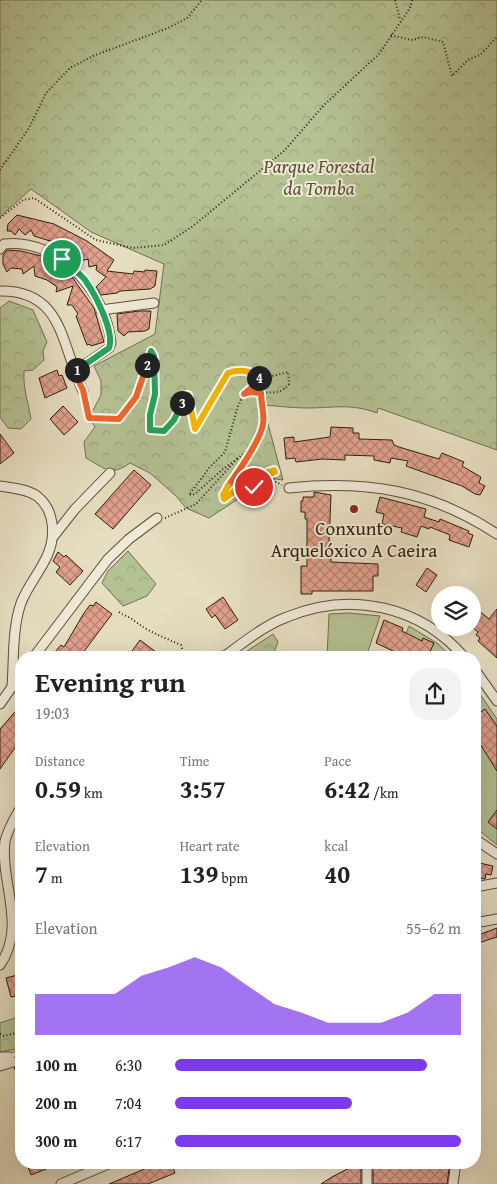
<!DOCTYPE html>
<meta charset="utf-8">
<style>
:root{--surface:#fff;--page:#f2f2f2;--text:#222;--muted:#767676;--accent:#7c3aed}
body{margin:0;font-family:"Gentium Book Plus",serif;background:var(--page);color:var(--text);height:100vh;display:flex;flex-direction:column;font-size:19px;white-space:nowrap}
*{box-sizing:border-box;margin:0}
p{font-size:16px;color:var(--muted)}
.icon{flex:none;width:28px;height:28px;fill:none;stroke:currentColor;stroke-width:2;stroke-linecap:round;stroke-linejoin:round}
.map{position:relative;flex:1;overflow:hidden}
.drawer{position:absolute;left:15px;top:651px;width:466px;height:518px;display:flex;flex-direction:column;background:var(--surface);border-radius:20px;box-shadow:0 5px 20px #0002}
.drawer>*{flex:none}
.fabs{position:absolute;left:431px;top:586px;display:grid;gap:10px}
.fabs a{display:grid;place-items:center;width:50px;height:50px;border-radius:50%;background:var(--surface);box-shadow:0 5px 20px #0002;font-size:25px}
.pin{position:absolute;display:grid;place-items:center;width:42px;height:42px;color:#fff;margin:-21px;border:2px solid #fff;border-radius:50%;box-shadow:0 1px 5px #0007}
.km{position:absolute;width:25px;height:25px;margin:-12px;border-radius:50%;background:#222;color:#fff;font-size:14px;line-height:25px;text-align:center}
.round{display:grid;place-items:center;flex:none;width:52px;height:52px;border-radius:20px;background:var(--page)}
.head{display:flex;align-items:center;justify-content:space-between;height:85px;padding:0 20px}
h1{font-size:28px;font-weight:700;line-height:38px}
.figures{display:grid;grid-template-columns:repeat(3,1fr);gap:8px;height:85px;padding:5px 20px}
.figures div{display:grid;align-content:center}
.figures b{font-size:25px;font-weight:700}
.figures small{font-size:14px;font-weight:400}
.figures p{font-size:14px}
.chart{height:140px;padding:10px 20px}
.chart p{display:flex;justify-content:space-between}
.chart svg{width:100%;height:90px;margin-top:5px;fill:var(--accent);opacity:.7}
ul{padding:0 20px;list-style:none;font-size:16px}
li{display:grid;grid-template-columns:80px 60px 1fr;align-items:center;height:38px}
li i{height:12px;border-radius:6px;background:var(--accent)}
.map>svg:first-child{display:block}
.grass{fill:#b4c193;stroke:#746e51}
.forest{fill:url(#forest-crowns);stroke:#746e51}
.water{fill:url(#water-waves);stroke:#707b76}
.building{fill:url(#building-cross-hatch);stroke:#331c0f}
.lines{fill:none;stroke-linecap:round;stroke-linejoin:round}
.lane-casing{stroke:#604c3c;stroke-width:6}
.street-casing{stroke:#604c3c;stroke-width:11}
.path{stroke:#331c0f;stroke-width:2;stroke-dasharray:1 2.5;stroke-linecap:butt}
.lane{stroke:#efead7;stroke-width:4.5}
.street{stroke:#efead7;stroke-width:9}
.split-1-casing{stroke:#fff;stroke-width:10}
.split-2-casing{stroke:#fff;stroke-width:10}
.split-3-casing{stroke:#fff;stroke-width:10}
.split-4-casing{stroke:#fff;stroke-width:10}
.split-5-casing{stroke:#fff;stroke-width:10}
.split-6-casing{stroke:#fff;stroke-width:10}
.split-1{stroke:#22a559;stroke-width:6}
.split-2{stroke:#f0652b;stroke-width:6}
.split-3{stroke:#22a559;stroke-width:6}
.split-4{stroke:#f5b400;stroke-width:6}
.split-5{stroke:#f0652b;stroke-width:6}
.split-6{stroke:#f5b400;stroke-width:6}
.poi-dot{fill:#8f2418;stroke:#efead7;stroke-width:2}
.labels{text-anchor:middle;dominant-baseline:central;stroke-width:4;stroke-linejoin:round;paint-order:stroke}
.park-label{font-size:19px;font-style:italic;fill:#5a4e37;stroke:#efead7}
.poi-label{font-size:19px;fill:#331c0f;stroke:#efead7}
</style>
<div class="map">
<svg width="497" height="1184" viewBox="0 0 497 1184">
<defs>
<pattern id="forest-crowns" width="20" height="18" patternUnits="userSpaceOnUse" patternTransform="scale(1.25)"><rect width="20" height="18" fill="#b4c193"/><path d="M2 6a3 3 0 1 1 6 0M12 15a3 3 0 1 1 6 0" fill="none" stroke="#9ba57e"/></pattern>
<pattern id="water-waves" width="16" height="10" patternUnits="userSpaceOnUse" patternTransform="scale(1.25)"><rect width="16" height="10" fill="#9bb"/><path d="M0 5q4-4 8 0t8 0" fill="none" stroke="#84a0a0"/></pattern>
<pattern id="building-cross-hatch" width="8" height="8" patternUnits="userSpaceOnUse" patternTransform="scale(1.25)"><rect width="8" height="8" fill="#e1a18d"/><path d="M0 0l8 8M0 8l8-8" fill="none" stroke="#b78272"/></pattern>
</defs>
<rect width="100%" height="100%" fill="#e6dec1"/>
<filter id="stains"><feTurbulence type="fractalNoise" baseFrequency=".004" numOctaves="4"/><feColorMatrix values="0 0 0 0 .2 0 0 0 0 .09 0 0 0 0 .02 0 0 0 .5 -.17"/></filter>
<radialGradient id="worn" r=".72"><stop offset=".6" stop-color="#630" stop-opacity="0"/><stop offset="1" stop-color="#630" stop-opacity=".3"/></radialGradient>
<g class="grass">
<path d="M349,613l31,3 -14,41h-39l2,-43z"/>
<path d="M409,626l28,17 15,14 -56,1z"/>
<path d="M475,687l22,32v126l-22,-18z"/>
</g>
<g class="forest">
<path d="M0,0h497v450l-119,-42 -1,5c-27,-10 -43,-5 -70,-5 -15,0 -29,-2 -44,-3l20,75 -13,-2 -61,40 -23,-10 -10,-12 -26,-23 -20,-10c-19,14 -26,5 -44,-5l-2,-16 11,-15 -6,-9 12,-23v-14l-7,-15 61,-32 9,-70 -73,-32 -60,-43 -31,28z"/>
<path d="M9,301l24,9 14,32 -4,9 1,9 -11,10 -9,1c-1,19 4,29 7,48l-10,10 -13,-1 -8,-11v-109z"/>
<path d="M128,551l28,33 -9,12 -24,10 -21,-23 6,-12z"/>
<path d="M273,634l5,8 -6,15h-34z"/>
<path d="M21,1016v32l-21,4v-29z"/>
</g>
<path class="water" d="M348,546l6,3 -2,7 -7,1 -8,-4 4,-5z"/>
<g class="building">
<path d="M17,215l37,9 33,17 27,19 -7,11 26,3 1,-3 11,1v-2l12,1 -2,15 -5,3 -30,2 -3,2 -16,2 -5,-8 10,-10 -10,-7 1,-5 -8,2 -1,-8 -8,2v-5l-10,-7 -4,2v-4l-6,-3 -26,-8 -3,-6 -6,5 -6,-6 -4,6 -4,-4h-4l1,-7z"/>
<path d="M7,250l14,1 20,5 16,8 15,13 22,31 10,34 -13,4 -1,-2 -3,1 -11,-29 2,-2 -6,-9h-5l6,-19 -17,6 1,-5 -10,-7 -12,-4 -1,-10 -11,8 -1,-5 -11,-1 -4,4 -4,-8v-9z"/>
<path d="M139,311h12l-2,18 -4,2 -17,1 -4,4 -6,-5 -1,-17z"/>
<path d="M57,370l2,6 3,-1 5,13 -22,10 -6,-20z"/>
<path d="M63,406l15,16 -14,13 -14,-16z"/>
<path d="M331,427l22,1v5h6v6l33,1 2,5 5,2 40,12 3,-6 22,9 -2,4 19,11 -2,6 6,3 -5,9 -5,-1 -13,-8 -56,-20 2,-5 -17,-3 -1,5 -16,-3v-4l-29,-1v5l-23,-1 -26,3 -1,-4 -9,1 -2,-21 10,-1v5l36,-5z"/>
<path d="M0,434l14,19 -14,11z"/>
<path d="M134,470l17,15 -38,44 -18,-15z"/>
<path d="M314,492l17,3 -2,48 2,1v18l47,2v12h-5v15h-61v3h-11v-28h6v-47h-2v-7h-4v-11h2v-4h11z"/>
<path d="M380,497l46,12 -2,8 15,5 1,-3 29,12 -1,2 5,2 -4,12 -20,-7 1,-5 -20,-8 -1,2 -8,-3 -4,11 -16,-5 1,-4 -20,-4 2,-10 -8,-2z"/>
<path d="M58,552l6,5 2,-2 17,16 -13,14 -14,-13 4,-5 -7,-6z"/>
<path d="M427,568l10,7 -11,17 -10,-7z"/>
<path d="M223,597l15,23 -13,9 -10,-14 -3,3 -6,-9z"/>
<path d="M96,602l16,12 -33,44h-19l-6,-5 7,-8 3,2 20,-34 6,-8 3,1z"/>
<path d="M472,605l17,14 8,-10v49l-19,-17 2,-3 -4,-3 2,-3 -6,-5z"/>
<path d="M384,620l19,8 -1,3 20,10 1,-3 11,5 -7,15h-19l-32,-15z"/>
<path d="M140,640l16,12 -4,6h-25z"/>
<path d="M21,705v34l-21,30v-40z"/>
<path d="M485,709l12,17v45l-22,-35v-20z"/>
<path d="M497,810v19l-9,-7z"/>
<path d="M475,862l18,4 -2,9 -5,-1 -1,5 -10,-2z"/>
<path d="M497,928v9l-22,7v-11l6,1z"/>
<path d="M17,975l4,20 -10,2 -5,-19z"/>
<path d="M21,1055v26l-7,-13 5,-4 -2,-7z"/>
<path d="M26,1162h35v1l-30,12z"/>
<path d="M161,1162h10l4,11 -27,11h-39z"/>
<path d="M361,1162v22h-40l11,-7z"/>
<path d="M373,1162h77l-3,22h-74z"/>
</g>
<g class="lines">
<defs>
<path id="lane" d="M9,1057l12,-6"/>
<g id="street">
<path d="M0,249l4,-5c55,-6 102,48 107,99l-2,5 -35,24"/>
<path d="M0,291c64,-1 61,55 83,100"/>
<path d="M101,310l53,-7"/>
<path d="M0,486c12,2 27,3 37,10 18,14 19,41 10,60 -7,16 -20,31 -26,47 -9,26 -7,57 -9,84"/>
<path d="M289,488c78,-8 141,2 208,46"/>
<path d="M53,537l22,-28 35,-36"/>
<path d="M33,658l75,-99 21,-20 28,-21"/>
<path d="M222,658c21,-15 41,-32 65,-41 63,-26 133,-12 178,41"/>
<path d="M475,670l22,31"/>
<path d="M0,704l21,-30"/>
<path d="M475,839l22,15"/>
<path d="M475,887l22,-4"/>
<path d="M475,923l22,-4"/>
<path d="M0,965c27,-39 0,-82 5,-124 3,-12 10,-24 16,-34"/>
<path d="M0,1057h9"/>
<path d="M0,1066l13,-4"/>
<path d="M367,1162v22"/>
<path d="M61,1184l52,-22"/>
<path d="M453,1184l3,-22"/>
</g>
</defs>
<use href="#lane" class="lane-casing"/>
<use href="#street" class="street-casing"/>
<g class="path">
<path d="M395,0l5,19"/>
<path d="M391,35l20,5 12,-3 20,5 9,34 17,-17 11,-4 17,-18"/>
<path d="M0,170l29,-42 17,-35 24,-25 23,-12 75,-28 19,-10 15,-18"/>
<path d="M0,218l23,-18 11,-2 62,42 37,8 31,-3 29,-19 91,-75 40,-46 55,-51 31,-46 2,-8"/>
<path d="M84,400l5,18 30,1 17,-22 15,-46 3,5 1,38 -5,21v15l14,1 10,-11 12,-25h2l7,34 33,-56c18,-6 17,2 31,4 9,1 21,-3 29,-5l1,12c-12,16 -30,3 -45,11"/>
<path d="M251,451l13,-26 -3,-17v-15"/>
<path d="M237,459l11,-9 3,1 -29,48 5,-1 26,-21 21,-7 1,2 -21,8 -12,10 1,3 22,-14 8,-2 3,5 6,3"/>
<path d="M165,518l31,-14 41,-45 -14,10 -28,25 -6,1 20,-27 16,-16 13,-46 6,-11 13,-12 2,-6"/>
<path d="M119,612c5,4 9,4 13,7 16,13 31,18 49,26l4,13"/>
<path d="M16,1033l5,-4"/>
<path d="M0,1034l4,2 12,-3 5,3"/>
</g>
<use href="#lane" class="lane"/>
<use href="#street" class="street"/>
</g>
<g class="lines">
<defs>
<path id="split-1" d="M62,259c7,7 17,13 23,21 10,14 30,52 24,68l-32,22"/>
<path id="split-2" d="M77,370l-3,2 9,18 6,28 30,1 17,-22 11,-32"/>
<path id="split-3" d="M147,365l4,-14 3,5 1,38 -5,21v15l14,1 10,-11 8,-17"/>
<path id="split-4" d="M182,403l4,-8h2l7,34 33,-56c11,-4 23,-3 31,5"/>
<path id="split-5" d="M228,486c10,-14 33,-46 35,-62 2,-8 -2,-20 -2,-31l-11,-1 -6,2 13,-11 2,-5"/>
<path id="split-6" d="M228,486l-5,9 1,4 29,-22 21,-7 1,2 -21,8 -12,10 1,3 11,-6"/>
</defs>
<use href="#split-1" class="split-1-casing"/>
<use href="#split-2" class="split-2-casing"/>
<use href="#split-3" class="split-3-casing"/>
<use href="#split-4" class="split-4-casing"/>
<use href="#split-5" class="split-5-casing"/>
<use href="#split-6" class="split-6-casing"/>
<use href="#split-1" class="split-1"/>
<use href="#split-2" class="split-2"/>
<use href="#split-3" class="split-3"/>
<use href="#split-4" class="split-4"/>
<use href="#split-5" class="split-5"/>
<use href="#split-6" class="split-6"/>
</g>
<circle class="poi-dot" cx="354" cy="509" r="5"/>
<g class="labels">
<g class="park-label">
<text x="319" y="166">Parque Forestal<tspan x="319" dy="22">da Tomba</tspan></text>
</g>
<g class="poi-label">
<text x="354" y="528">Conxunto<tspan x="354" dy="22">Arquelóxico A Caeira</tspan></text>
</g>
</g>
<rect width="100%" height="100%" filter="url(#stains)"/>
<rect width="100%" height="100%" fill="url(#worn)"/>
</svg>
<div class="fabs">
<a><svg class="icon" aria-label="layers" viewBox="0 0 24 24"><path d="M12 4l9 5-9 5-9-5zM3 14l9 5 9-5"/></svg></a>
</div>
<div class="pin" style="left:62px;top:259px;background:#1e9e55"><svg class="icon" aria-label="arrive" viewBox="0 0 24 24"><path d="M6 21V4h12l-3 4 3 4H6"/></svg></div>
<div class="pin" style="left:254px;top:487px;background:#d93025"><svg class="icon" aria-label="check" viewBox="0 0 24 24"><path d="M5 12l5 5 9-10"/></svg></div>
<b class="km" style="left:77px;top:370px">1</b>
<b class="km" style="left:147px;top:365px">2</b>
<b class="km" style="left:182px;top:403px">3</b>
<b class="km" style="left:259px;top:378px">4</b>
<section class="drawer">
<div class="head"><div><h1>Evening run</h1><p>19:03</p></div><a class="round"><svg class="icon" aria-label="share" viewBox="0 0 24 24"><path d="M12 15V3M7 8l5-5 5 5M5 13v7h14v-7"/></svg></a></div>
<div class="figures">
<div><p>Distance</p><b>0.59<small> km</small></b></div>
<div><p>Time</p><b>3:57</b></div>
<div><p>Pace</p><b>6:42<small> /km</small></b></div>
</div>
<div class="figures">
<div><p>Elevation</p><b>7<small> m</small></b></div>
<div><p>Heart rate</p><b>139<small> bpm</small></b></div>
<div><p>kcal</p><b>40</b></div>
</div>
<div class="chart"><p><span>Elevation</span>55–62 m</p>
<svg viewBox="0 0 160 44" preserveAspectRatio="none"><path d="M0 44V24L10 24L20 24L30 24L40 15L50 11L60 6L70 11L80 20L90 29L100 33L110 38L120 38L130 38L140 33L150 24L160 24V44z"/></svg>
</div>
<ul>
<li><b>100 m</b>6:30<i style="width:88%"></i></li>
<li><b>200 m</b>7:04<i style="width:62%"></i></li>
<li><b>300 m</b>6:17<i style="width:100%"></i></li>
</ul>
</section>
</div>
